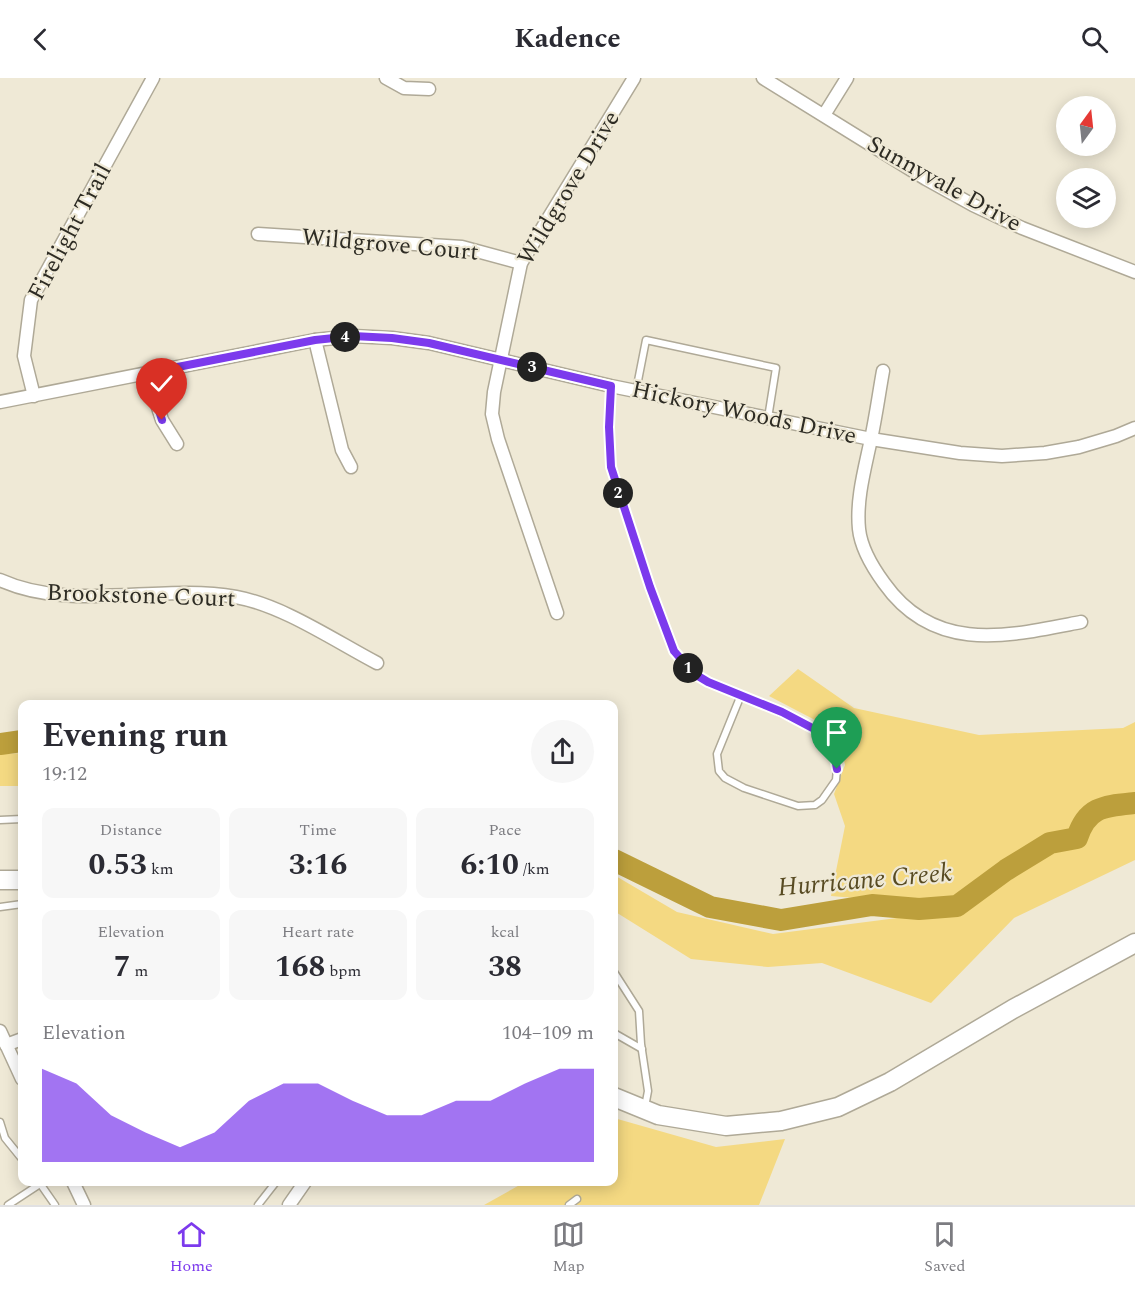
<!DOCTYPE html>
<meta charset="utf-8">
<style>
:root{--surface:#fff;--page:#f7f7f7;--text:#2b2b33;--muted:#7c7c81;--line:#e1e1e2;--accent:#7c3aed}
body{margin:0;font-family:Spectral,serif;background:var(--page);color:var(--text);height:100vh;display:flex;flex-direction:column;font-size:22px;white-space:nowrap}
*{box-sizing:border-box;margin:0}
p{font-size:20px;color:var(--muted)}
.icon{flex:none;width:33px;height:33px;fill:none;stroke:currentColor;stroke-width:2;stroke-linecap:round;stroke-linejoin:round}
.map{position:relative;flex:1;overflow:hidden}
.side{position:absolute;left:18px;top:622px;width:600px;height:486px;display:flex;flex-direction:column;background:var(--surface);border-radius:12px;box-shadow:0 3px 15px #0003}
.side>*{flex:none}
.needle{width:39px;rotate:15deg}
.fabs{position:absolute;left:1056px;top:18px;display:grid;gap:12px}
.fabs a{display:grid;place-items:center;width:60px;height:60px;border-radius:50%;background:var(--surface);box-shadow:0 3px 15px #0003;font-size:30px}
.pin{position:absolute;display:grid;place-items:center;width:51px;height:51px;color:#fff;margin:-62px -26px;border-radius:50% 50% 50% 0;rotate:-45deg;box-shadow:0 0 6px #0007}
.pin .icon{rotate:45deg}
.km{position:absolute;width:30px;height:30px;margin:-15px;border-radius:50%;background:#222;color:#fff;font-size:16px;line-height:30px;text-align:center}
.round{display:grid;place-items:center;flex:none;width:63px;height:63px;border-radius:32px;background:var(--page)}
.head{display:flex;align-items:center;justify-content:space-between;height:102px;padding:0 24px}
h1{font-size:33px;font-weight:700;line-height:45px}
.stats{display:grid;grid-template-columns:repeat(3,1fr);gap:9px;height:102px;padding:6px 24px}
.stats div{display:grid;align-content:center;border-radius:12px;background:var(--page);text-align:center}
.stats b{font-size:30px;font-weight:700}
.stats small{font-size:16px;font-weight:400}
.stats p{font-size:16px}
.chart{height:168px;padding:12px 24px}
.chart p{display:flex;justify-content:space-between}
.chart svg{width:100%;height:108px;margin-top:6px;fill:var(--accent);opacity:.7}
header{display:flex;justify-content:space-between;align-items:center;height:78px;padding:0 24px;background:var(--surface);font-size:27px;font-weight:700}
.menu{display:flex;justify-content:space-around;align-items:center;height:84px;border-top:2px solid var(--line);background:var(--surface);font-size:16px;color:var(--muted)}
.menu a{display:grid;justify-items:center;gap:3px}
.menu .selected{color:var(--accent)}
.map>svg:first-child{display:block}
.green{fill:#f4d982}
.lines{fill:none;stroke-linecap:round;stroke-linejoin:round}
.river{stroke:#bc9f3c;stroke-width:22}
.lane-casing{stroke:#afa997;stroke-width:9}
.street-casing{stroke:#afa997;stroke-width:15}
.secondary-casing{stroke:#afa997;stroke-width:21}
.lane{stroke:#fff;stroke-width:6}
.street{stroke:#fff;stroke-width:12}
.secondary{stroke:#fff;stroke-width:18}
.route-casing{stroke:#fff;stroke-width:12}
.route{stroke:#7c3aed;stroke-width:8}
.labels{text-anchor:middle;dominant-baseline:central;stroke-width:4.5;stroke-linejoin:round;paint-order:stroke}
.street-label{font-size:24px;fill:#2e2c24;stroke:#efe9d6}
.water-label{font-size:26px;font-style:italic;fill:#584b22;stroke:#efe9d6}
</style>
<header><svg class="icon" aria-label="back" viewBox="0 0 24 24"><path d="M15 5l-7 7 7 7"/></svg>Kadence<svg class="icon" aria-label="search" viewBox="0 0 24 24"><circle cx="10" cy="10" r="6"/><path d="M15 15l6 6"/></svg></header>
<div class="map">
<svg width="1135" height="1127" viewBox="0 0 1135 1127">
<rect width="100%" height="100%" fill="#efe9d6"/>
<g class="green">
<path d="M798,591l56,39 125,27 144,-7 12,-6v138l-121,58 -83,85 -109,-40 -54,4 -77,-8 -77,-48v-36l63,37 96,22 124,-16 -6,-17 -60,-5 14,-70 -11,-32 11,-29 -7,-33 -69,-36z"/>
<path d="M22,675v33h-22v-32z"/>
<path d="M614,1040l102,29 69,-8 -26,66h-275l41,-23h89z"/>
</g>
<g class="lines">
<g class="river">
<path d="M0,666l22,-3"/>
<path d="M614,782l96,47 71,13 91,-15 47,4 38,-3 49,-36 44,-27 27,-5c10,-32 28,-32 58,-35"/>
</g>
<defs>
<g id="lane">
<path d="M611,308l-2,41 2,40 39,120 24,64 19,22 15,9 43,17 30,14 39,19 9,8 4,7 4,22 -1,11 -14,20 -7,5 -17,1 -54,-18 -19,-10 -6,-7 -2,-17 24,-59"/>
<path d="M636,313l10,-51 130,28 -8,50"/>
<path d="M0,742l22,-1"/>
<path d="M0,829l22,-3"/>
<path d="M614,894l25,39 2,33 7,47 -3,16"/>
<path d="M614,955l28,16"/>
<path d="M0,1044l5,16 17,21"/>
<path d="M39,1104l16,23"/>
<path d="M8,1127l32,-21"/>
<path d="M258,1127l18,-23"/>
<path d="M569,1127l8,-6"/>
</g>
<g id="street">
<path d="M386,0l18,10 25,1"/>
<path d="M763,0l163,101 47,26 49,23 113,44"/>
<path d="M824,37l23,-37"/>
<path d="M258,156l204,13 59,16"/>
<path d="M315,262l27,110 9,17"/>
<path d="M883,293c-4,22 -7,45 -12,68 -6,29 -15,60 -12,90 2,19 14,39 25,54 51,72 124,53 197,39"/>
<path d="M147,295l15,47 15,24"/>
<path d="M34,318l-10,-40 7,-56 122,-222"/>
<path d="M0,324l315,-62 38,-4 39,2 37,5 182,43 260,53 89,14 42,3 43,-3 34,-6 37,-11 19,-8"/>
<path d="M0,502c73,33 159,3 236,17 46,8 99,44 141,66"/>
<path d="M557,535l-59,-174 -6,-25 2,-22 27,-129 113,-185"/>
<path d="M0,953l22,48"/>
<path d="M6,967l16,-6"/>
<path d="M73,1104l11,23"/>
<path d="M289,1127l16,-23"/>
</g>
<g id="secondary">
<path d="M0,802h22"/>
<path d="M614,1019l44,18 68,11 55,-5 57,-14 52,-25 123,-73 122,-66"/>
</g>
</defs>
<use href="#lane" class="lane-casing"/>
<use href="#street" class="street-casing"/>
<use href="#secondary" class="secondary-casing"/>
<use href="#lane" class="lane"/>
<use href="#street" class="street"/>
<use href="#secondary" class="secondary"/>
</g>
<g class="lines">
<defs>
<path id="route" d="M162,342l-15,-47 168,-33 38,-4 39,2 37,5 182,43 -2,41 2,40 39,120 24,64 19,22 15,9 74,30 38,20 13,15 4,22"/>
</defs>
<use href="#route" class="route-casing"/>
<use href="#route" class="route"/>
</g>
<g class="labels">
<g class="street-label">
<text transform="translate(944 106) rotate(29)">Sunnyvale Drive</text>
<text transform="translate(569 110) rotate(-59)">Wildgrove Drive</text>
<text transform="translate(70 154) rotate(-62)">Firelight Trail</text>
<text transform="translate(390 167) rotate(5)">Wildgrove Court</text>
<text transform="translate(744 335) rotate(12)">Hickory Woods Drive</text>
<text transform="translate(141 518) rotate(2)">Brookstone Court</text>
</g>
<g class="water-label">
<text transform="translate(865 802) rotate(-5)">Hurricane Creek</text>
</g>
</g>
</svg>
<div class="fabs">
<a><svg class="needle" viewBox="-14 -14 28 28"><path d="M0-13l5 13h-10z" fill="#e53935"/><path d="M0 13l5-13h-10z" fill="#7c7c81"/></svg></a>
<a><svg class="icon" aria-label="layers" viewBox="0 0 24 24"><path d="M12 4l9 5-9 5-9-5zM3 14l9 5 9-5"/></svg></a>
</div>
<div class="pin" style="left:837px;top:691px;background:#1e9e55"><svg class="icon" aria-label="arrive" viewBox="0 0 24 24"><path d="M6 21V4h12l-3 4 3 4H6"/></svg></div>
<div class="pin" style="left:162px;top:342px;background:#d93025"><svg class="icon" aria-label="check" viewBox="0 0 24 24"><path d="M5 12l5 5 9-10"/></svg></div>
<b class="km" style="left:688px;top:590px">1</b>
<b class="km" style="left:618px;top:415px">2</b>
<b class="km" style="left:532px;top:289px">3</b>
<b class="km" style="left:345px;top:259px">4</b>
<section class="side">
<div class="head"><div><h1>Evening run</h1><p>19:12</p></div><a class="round"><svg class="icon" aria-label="share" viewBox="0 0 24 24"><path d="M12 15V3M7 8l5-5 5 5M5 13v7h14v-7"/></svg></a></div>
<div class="stats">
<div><p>Distance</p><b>0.53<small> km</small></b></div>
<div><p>Time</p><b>3:16</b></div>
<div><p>Pace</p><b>6:10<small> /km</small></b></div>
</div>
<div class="stats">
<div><p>Elevation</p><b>7<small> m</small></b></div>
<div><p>Heart rate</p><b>168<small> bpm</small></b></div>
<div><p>kcal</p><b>38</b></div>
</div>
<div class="chart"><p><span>Elevation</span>104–109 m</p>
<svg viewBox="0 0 160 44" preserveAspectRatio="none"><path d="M0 44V6L10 12L20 25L30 32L40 38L50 32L60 19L70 12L80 12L90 19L100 25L110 25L120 19L130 19L140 12L150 6L160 6V44z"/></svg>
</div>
</section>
</div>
<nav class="menu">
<a class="selected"><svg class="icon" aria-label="home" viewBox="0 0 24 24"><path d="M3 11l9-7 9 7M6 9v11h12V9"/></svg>Home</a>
<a><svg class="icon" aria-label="map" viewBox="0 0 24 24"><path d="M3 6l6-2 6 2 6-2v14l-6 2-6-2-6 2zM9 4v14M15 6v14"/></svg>Map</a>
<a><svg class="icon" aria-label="saved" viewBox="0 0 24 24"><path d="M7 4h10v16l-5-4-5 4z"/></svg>Saved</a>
</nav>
